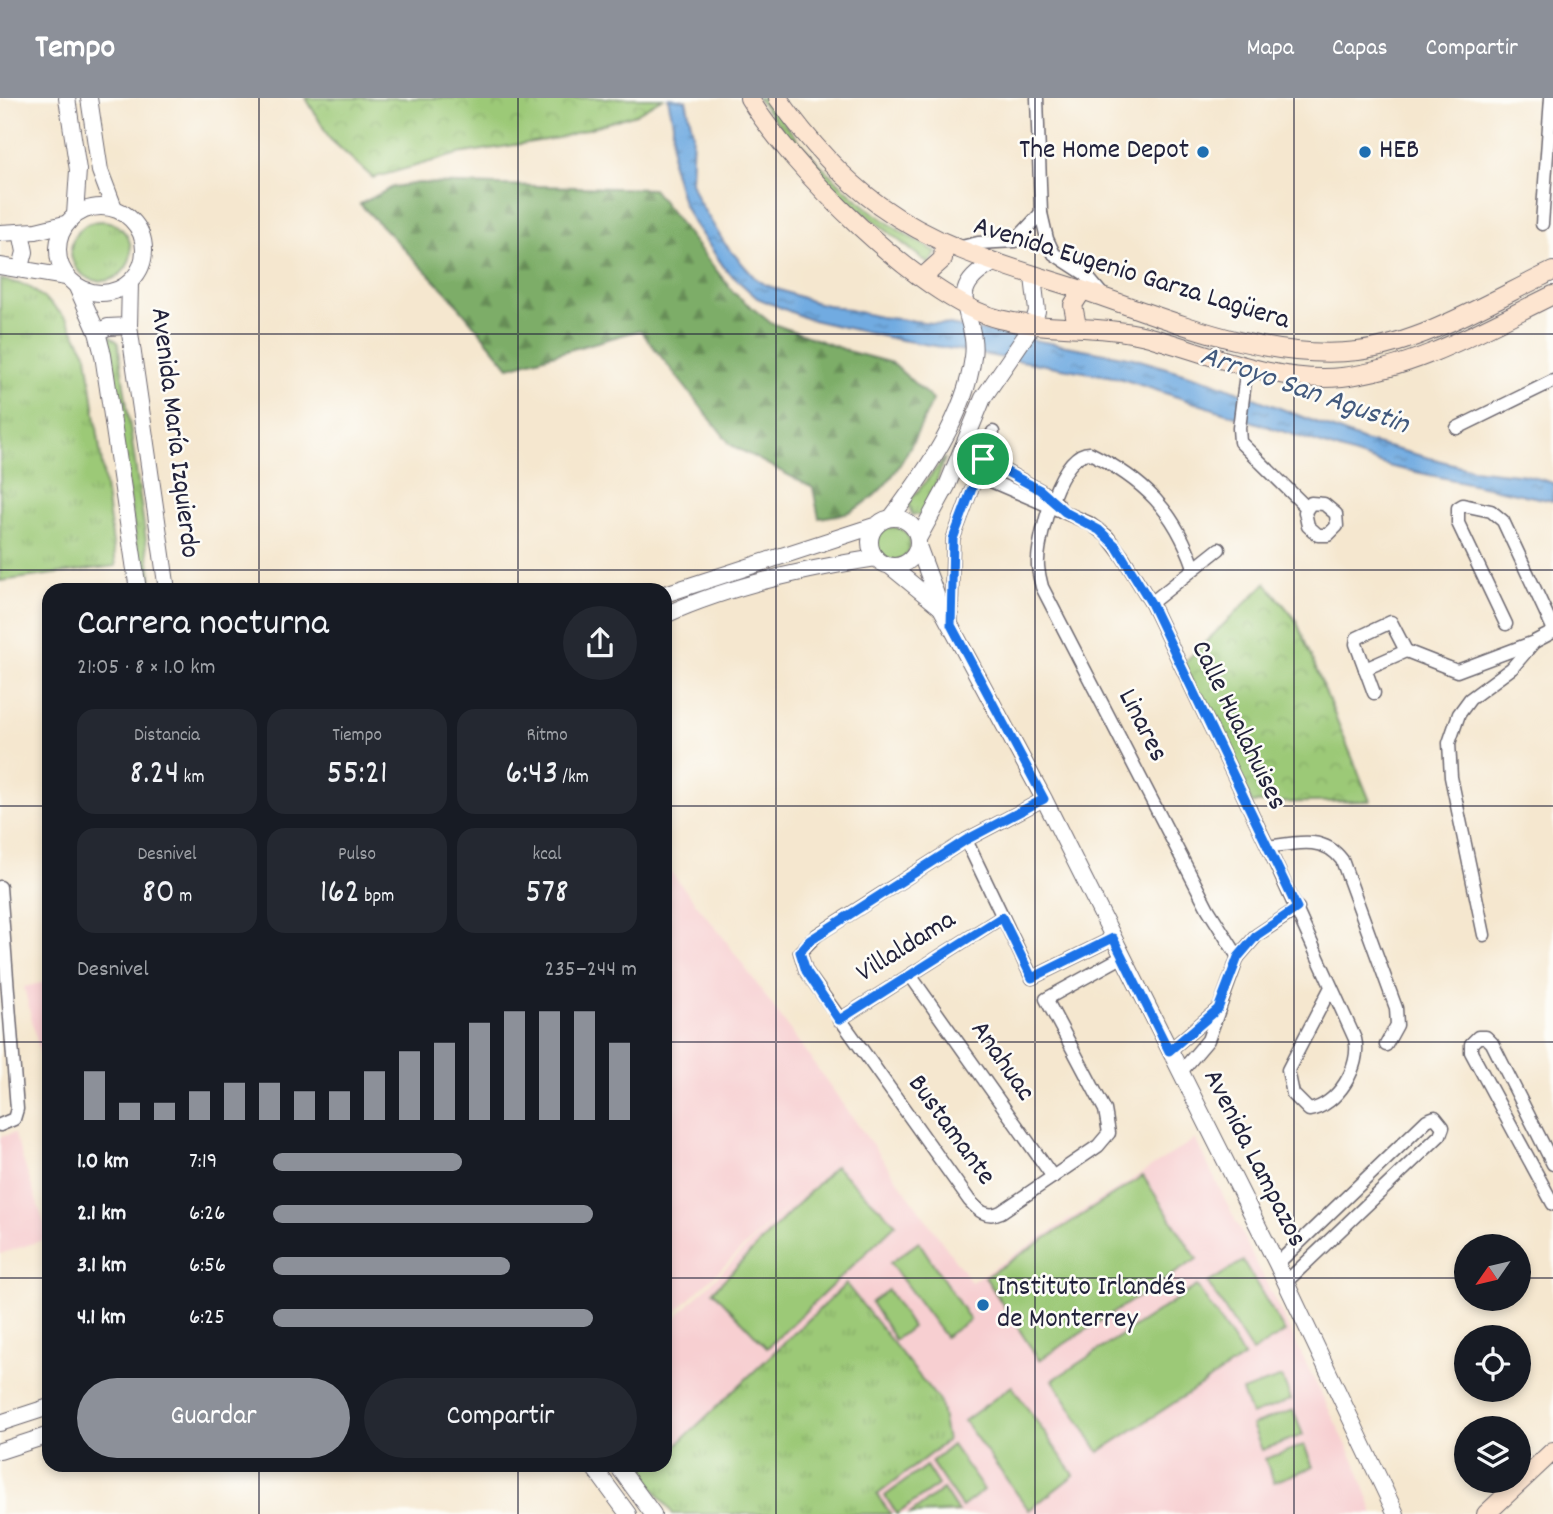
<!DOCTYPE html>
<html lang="es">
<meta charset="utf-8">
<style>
:root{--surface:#171b24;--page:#242831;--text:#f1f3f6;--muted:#9ea1a6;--accent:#8c9099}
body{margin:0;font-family:Dekko,sans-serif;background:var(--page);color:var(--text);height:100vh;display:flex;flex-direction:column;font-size:26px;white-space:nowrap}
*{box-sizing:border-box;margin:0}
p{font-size:23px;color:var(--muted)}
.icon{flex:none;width:38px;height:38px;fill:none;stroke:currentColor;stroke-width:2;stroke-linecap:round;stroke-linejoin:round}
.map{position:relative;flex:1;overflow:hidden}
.details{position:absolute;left:42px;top:485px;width:630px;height:889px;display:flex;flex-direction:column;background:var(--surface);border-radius:21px;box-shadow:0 4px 10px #0003}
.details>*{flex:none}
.needle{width:46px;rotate:236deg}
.tools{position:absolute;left:1454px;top:1136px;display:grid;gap:14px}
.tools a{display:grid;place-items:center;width:77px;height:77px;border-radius:50%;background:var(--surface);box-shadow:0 4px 10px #0003;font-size:35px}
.pin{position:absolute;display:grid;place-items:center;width:60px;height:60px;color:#fff;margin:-30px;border:4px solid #fff;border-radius:50%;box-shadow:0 2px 7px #0007}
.round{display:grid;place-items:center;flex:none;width:74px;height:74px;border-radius:37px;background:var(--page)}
.overview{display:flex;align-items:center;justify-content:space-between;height:119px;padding:0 35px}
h1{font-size:38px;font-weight:600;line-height:52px}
.figures{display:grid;grid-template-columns:repeat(3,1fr);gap:10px;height:119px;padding:7px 35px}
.figures div{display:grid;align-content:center;border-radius:18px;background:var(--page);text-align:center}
.figures b{font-size:35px;font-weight:600}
.figures small{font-size:19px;font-weight:400}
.figures p{font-size:19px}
.chart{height:196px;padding:14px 35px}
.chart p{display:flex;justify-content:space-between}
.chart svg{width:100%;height:126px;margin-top:7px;stroke:var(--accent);stroke-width:6}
.primary-button{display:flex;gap:14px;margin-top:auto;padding:14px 35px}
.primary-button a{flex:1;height:80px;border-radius:42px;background:var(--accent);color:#fff;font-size:28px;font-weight:600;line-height:80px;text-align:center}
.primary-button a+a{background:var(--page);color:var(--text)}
ul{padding:0 35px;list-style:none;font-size:23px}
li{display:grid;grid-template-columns:112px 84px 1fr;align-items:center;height:52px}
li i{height:18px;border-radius:9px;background:var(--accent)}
header{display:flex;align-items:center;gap:42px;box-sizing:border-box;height:98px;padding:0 35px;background:var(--accent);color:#fff}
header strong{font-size:33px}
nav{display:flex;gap:38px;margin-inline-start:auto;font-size:24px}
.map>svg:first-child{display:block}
.built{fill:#f7cfd1}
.grass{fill:url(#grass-tufts);stroke:#5f7659;stroke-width:2}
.forest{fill:url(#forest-firs);stroke:#506852;stroke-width:2}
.park{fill:url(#park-crowns);stroke:#5f7659;stroke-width:2}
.pitch{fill:#9cc977;stroke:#5f7659;stroke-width:2}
.water{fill:url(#water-ripples);stroke:#4a668e;stroke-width:2}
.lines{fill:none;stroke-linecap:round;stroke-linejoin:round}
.minor-casing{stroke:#6c676f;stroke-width:15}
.tertiary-casing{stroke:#6c676f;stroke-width:18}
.secondary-casing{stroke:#6c676f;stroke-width:20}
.minor{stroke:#fff;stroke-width:12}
.tertiary{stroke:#fff;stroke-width:16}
.secondary{stroke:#fde5d0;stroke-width:18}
.route-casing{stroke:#fff;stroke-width:14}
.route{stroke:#1a73e8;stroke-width:9}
.grid{fill:none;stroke:#22223b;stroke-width:2;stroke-opacity:0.55}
.poi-dot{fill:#1f6fb2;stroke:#fdfcf7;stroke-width:2.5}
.labels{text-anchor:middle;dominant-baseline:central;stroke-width:5;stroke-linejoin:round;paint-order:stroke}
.poi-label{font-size:28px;fill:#22223b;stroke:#fdfcf7;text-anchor:start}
.street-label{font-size:28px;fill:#22223b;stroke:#fdfcf7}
.water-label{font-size:30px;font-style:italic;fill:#42597d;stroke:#fdfcf7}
</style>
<header>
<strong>Tempo</strong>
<nav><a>Mapa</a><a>Capas</a><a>Compartir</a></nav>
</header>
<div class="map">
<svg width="1553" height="1416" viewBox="0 0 1553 1416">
<defs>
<pattern id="grass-tufts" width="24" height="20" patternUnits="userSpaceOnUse" patternTransform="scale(1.75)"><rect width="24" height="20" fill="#9cc977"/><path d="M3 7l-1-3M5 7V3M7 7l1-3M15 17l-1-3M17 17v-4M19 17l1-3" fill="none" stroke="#86ac68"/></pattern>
<pattern id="forest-firs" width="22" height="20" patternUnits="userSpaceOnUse" patternTransform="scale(1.75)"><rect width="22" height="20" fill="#7dad68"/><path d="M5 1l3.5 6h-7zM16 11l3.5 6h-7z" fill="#668c57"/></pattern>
<pattern id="park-crowns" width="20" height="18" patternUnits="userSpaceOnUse" patternTransform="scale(1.75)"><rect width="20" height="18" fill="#9cc977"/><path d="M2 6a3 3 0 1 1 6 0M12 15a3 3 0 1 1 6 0" fill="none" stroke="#86ac68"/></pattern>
<pattern id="water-ripples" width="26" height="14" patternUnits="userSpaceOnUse" patternTransform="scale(1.75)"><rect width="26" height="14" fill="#71abe1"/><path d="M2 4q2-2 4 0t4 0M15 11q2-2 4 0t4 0" fill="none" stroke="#5c8bb8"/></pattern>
</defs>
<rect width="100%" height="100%" fill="#fdfcf7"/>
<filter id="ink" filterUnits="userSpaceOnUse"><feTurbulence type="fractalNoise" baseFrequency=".0143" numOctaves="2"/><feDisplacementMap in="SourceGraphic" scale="14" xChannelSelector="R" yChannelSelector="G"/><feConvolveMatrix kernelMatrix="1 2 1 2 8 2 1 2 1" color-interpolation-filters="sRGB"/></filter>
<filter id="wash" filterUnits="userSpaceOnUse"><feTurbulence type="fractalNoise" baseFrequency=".00686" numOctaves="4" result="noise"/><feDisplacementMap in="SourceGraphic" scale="28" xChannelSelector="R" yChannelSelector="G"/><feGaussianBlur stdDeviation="1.57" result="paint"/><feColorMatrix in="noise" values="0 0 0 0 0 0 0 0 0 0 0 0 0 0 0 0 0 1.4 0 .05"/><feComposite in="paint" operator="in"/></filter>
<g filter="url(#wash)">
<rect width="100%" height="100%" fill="#f5e7cf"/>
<g class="built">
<path d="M665,767l58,72 248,345 224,-143 161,325 18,50h-702l-36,-49h29v-137l149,-147 -149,141z"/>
<path d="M49,883v111l-25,-105z"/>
<path d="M14,1035l35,105 -49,16v-117z"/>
</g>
<g class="grass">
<path d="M757,0h9c45,65 100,118 171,154l-8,12 -104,-82z"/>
<circle cx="101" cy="153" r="30"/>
<path d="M0,181l28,7 23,18 16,15 20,36 29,211 -116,15z"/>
<path d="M110,238l8,6 35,248h-10l-37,-251z"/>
<path d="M945,360l-21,57h-12l-4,-12z"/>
<circle cx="893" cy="446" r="17"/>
<path d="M846,1186l94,118 7,39 -70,54 14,19h-218l-36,-49h28v-9z"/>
</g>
<path class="forest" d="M419,85l234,6 81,104 37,30 80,29 41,11 41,37c-20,41 -38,90 -82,111 -9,4 -22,5 -32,7l-6,-30 -82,-43 -91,-115 -131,37 -59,-71 -90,-92 33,-17z"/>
<g class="park">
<path d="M306,0h357l-27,16 -78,24 -100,16 -85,24 -43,-39z"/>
<path d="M1266,485l30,37 74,181 -118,2 -69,-139z"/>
</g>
<g class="pitch">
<path d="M835,1068l61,58 -129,124 -54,-57z"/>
<path d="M1143,1078l54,83 -158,101 -54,-83z"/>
<path d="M919,1144l51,78 -25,17 -55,-74z"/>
<path d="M1243,1163l42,71 -33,20 -44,-69z"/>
<path d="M1197,1188l47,71 -145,95 -46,-72z"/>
<path d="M888,1192l24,37 -17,13 -24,-38z"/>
<path d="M1282,1279l9,23 -40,15 -9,-24z"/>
<path d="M1012,1288l62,89 -45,35 -65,-89z"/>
<path d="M1293,1312l10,25 -41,15 -10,-25z"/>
<path d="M952,1347l32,45 -22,17 -31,-45z"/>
<path d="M1304,1347l9,22 -39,15 -9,-23z"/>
<path d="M926,1368l12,19 -41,29 -12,-18z"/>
<path d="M943,1391l15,23 -48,2z"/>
</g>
<path class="water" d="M668,0l18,2 7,33 -2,49 7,18 27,44 29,33 12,8 48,17 66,15 69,8 184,33 80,24 151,59 108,28 54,6 27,8v18l-161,-34 -273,-89 -224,-39 -87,-20 -51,-21 -31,-28 -35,-51 -8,-16 -11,-39 1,-41z"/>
</g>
<g filter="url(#ink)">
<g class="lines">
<defs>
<g id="minor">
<path d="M1037,0l4,115 6,26 7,15 31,20 21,25"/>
<path d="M1542,126l9,-126"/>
<path d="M957,150l21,-5 37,-2 26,-28"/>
<path d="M1247,268l-8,62 1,14 66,65"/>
<path d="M1457,330l96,-47"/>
<path d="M983,361l57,31 18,14"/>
<path d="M977,377l112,48 18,13 16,21 28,46 117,244 87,192c7,27 -18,67 -46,71l-16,-16 -5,-24 43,-83"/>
<path d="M1311,405l13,1 12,10 1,12 -9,9h-10l-10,-9 -3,-14z"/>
<path d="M1194,469c-20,-57 -50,-87 -104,-114 -30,-1 -51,82 -52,107 -1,9 2,18 4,27l166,322 30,48"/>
<path d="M1151,505l68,-54"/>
<path d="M1506,526l-48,-101v-15l5,-3 28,6 12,10 50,107"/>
<path d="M951,527l2,-86 40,-107"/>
<path d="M1406,553l51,20 77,-29 19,-10"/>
<path d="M1365,571l41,-18"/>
<path d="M1374,595l-18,-49 1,-6 34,-16 15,29"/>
<path d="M1044,701l-78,41 -149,95 -17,17 6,19 163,229c9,10 17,19 32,12l97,-66 11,-13 -4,-23 -59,-111 76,-42"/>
<path d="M966,742l66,138 81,-40"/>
<path d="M1268,749c27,-4 56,-12 74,13l54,148 1,17 -11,20"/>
<path d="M0,789l17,222 -3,10 -14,6"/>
<path d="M1484,837l-33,-158 -2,-34 10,-29 11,-15 42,-31 22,-26"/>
<path d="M910,877l143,202"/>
<path d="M839,922l163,-103"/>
<path d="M1169,953l49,-42"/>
<path d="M1180,975l28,-33 30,-83 19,-22 41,-27"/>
<path d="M1553,1066l-61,-121 -6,-6h-8l-7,7v8l82,152"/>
<path d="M1277,1166l150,-144 8,-3 8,10 -3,8 -154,147"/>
</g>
<g id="tertiary">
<path d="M67,0l11,72 -3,45"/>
<path d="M89,0l11,73 14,37"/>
<circle cx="101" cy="152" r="43"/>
<path d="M0,135l36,-2 29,-7"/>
<path d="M0,168l66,11"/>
<path d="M21,169l4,-15 -4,-20"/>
<path d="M130,185l-1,43 38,264"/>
<path d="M77,189l20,45 6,23 35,235"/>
<path d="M97,234l11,-5 21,-1"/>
<path d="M891,420c35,-47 74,-101 82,-161 6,-41 -33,-65 19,-93"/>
<circle cx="894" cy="444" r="24"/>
<path d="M918,441l29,-53 36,-88 50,-73 4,-14 -4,-34"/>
<path d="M918,448l23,62 103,191 233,465 119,250"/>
<path d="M890,468l49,40"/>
<path d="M665,496l212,-69"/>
<path d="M665,517c66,-30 140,-46 211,-57"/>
<path d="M0,1325l49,-16"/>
<path d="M0,1353l49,-16"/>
<path d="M592,1367l36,49"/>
<path d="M617,1367l36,49"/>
</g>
<g id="secondary">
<path d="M749,0c42,69 171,201 250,221 48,12 98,5 147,17 62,17 130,48 196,41 76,-9 143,-49 211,-82"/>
<path d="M778,0c29,41 60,77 101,107 62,45 131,62 203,85 87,29 183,72 276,61 65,-8 136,-52 195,-80"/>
<path d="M923,179l20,-18 1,-16"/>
<path d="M1077,228l-4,-21 9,-14"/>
<path d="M1486,1416l67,-63"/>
</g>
</defs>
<use href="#minor" class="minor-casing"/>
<use href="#tertiary" class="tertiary-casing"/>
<use href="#secondary" class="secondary-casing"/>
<use href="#minor" class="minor"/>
<use href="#tertiary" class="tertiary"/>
<use href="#secondary" class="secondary"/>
</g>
</g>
<g class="lines" filter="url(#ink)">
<defs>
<path id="route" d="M983,361l57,31 25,22 34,18 17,16 35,57 146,305 -40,27 -19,22 -20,52 -49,42 -56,-113 -81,40 -30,-61 -163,103 -33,-49 -6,-19 10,-12 156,-100 78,-41 -93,-174 2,-86z"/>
</defs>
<use href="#route" class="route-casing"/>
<use href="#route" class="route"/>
</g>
<path class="grid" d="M259,0v492M518,0v492M776,0v1416M1035,0v1416M1294,0v1416M0,236h1553M0,472h1553M0,708h49M665,708h888M0,944h49M665,944h888M0,1180h49M665,1180h801M1519,1180h34M259,1367v49M518,1367v49"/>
<g class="poi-dot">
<circle cx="1203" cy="54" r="7"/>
<circle cx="1365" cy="54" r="7"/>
<circle cx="983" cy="1207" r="7"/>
</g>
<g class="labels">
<g class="poi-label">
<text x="1189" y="54" text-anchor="end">The Home Depot</text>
<text x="1379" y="54">HEB</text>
<text x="997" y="1191">Instituto Irlandés<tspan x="997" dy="32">de Monterrey</tspan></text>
</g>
<g class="street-label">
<text transform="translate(1131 177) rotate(17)">Avenida Eugenio Garza Lagüera</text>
<text transform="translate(173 335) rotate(83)">Avenida María Izquierdo</text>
<text transform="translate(1141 628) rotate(63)">Linares</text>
<text transform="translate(1237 628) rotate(64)">Calle Hualahuises</text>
<text transform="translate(907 850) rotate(-32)">Villaldama</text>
<text transform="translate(1001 964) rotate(55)">Anahuac</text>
<text transform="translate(950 1033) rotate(54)">Bustamante</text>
<text transform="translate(1253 1061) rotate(63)">Avenida Lampazos</text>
</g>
<g class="water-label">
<text transform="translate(1304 294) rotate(19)">Arroyo San Agustin</text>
</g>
</g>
</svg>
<div class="tools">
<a><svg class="needle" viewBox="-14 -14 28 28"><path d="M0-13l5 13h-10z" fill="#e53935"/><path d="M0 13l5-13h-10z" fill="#9ea1a6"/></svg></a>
<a><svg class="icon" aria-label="locate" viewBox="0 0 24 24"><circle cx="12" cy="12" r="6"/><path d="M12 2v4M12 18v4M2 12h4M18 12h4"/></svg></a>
<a><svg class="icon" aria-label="layers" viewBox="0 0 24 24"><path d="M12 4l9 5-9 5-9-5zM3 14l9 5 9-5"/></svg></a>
</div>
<div class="pin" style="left:983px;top:361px;background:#1e9e55"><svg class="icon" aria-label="arrive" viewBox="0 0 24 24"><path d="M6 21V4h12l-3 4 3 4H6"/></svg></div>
<section class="details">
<div class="overview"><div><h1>Carrera nocturna</h1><p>21:05 · 8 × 1.0 km</p></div><a class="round"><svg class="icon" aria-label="share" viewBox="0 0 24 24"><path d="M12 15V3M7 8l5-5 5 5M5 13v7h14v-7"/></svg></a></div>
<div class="figures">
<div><p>Distancia</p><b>8.24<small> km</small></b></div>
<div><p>Tiempo</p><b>55:21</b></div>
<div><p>Ritmo</p><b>6:43<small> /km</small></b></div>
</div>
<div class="figures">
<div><p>Desnivel</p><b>80<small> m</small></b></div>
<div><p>Pulso</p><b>162<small> bpm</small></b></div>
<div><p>kcal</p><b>578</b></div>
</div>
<div class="chart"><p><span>Desnivel</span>235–244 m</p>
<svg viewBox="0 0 160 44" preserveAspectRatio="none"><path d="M5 44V27M15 44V38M25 44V38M35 44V34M45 44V31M55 44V31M65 44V34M75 44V34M85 44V27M95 44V20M105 44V17M115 44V10M125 44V6M135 44V6M145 44V6M155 44V17"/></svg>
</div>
<ul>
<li><b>1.0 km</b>7:19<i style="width:52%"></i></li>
<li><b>2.1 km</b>6:26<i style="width:88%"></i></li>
<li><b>3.1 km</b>6:56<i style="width:65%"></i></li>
<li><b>4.1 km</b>6:25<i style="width:88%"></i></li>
</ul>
<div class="primary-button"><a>Guardar</a><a>Compartir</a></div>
</section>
</div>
